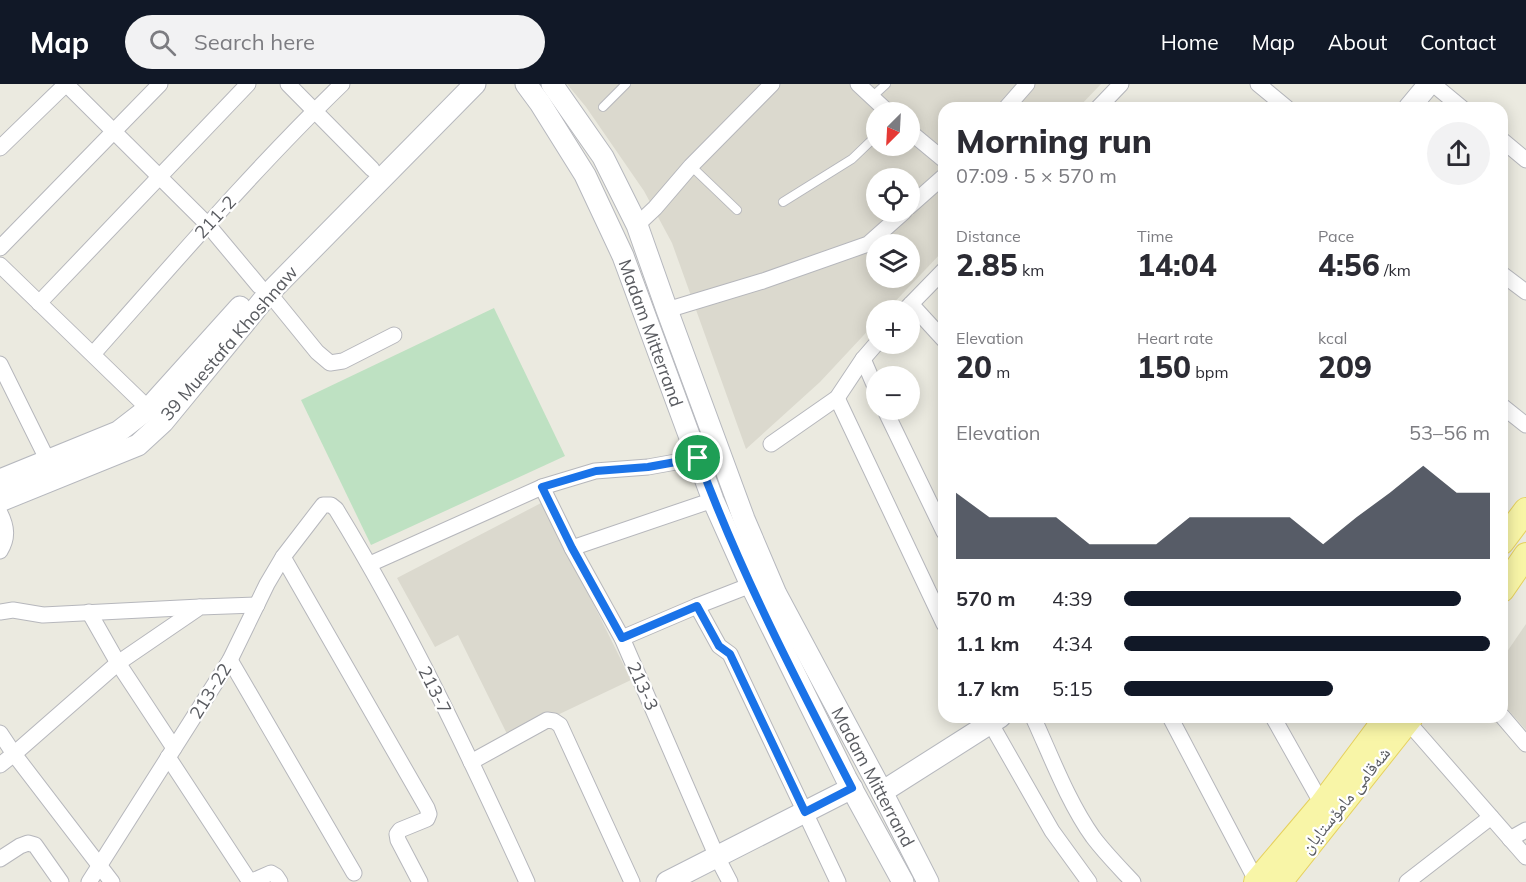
<!DOCTYPE html>
<meta charset="utf-8">
<style>
:root{--surface:#fff;--page:#f2f2f3;--text:#2b2b33;--muted:#7c7c81;--accent:#111827}
body{margin:0;font-family:Mulish,"Noto Naskh Arabic",sans-serif;background:var(--page);color:var(--text);height:100vh;display:flex;flex-direction:column;font-size:22px;white-space:nowrap}
*{box-sizing:border-box;margin:0}
p{font-size:20px;color:var(--muted)}
.icon{flex:none;width:33px;height:33px;fill:none;stroke:currentColor;stroke-width:2;stroke-linecap:round;stroke-linejoin:round}
.map{position:relative;flex:1;overflow:hidden}
.panel{position:absolute;left:938px;top:18px;width:570px;height:621px;display:flex;flex-direction:column;background:var(--surface);border-radius:18px;box-shadow:0 3px 15px #0003}
.panel>*{flex:none}
.needle{width:39px;rotate:204deg}
.tools{position:absolute;left:866px;top:18px;display:grid;gap:12px}
.tools a{display:grid;place-items:center;width:54px;height:54px;border-radius:50%;background:var(--surface);box-shadow:0 3px 15px #0003;font-size:30px}
.pin{position:absolute;display:grid;place-items:center;width:51px;height:51px;color:#fff;margin:-26px;border:3px solid #fff;border-radius:50%;box-shadow:0 2px 6px #0007}
.round{display:grid;place-items:center;flex:none;width:63px;height:63px;border-radius:32px;background:var(--page)}
.overview{display:flex;align-items:center;justify-content:space-between;height:102px;padding:0 18px}
h1{font-size:33px;font-weight:800;line-height:45px}
.metrics{display:grid;grid-template-columns:repeat(3,1fr);gap:9px;height:102px;padding:6px 18px}
.metrics div{display:grid;align-content:center}
.metrics b{font-size:30px;font-weight:800}
.metrics small{font-size:16px;font-weight:400}
.metrics p{font-size:16px}
.chart{height:168px;padding:12px 18px}
.chart p{display:flex;justify-content:space-between}
.chart svg{width:100%;height:108px;margin-top:6px;fill:var(--accent);opacity:.7}
ul{padding:0 18px;list-style:none;font-size:20px}
li{display:grid;grid-template-columns:96px 72px 1fr;align-items:center;height:45px}
li i{height:15px;border-radius:8px;background:var(--accent)}
header{display:flex;align-items:center;gap:36px;box-sizing:border-box;height:84px;padding:0 30px;background:var(--accent);color:#fff}
header strong{font-size:28px}
nav{display:flex;gap:33px;margin-inline-start:auto;font-size:21px}
.search{width:420px;height:54px;background:var(--page);display:flex;align-items:center;gap:15px;box-sizing:border-box;padding:0 21px;border-radius:33px;color:var(--muted);font-size:22px}
.map>svg:first-child{display:block}
.education{fill:#dbd9ce;fill-rule:evenodd}
.green{fill:#bee1c2}
.lines{fill:none;stroke-linecap:round;stroke-linejoin:round}
.lane-casing{stroke:#b6b7bc;stroke-width:10}
.street-casing{stroke:#b6b7bc;stroke-width:17}
.secondary-casing{stroke:#b6b8be;stroke-width:23}
.primary-casing{stroke:#e6d15e;stroke-width:26}
.lane{stroke:#fff;stroke-width:8}
.street{stroke:#fff;stroke-width:15}
.secondary{stroke:#fff;stroke-width:21}
.primary{stroke:#f8f5a7;stroke-width:24}
.route-casing{stroke:#fff;stroke-width:12}
.route{stroke:#1a73e8;stroke-width:8}
.labels{text-anchor:middle;dominant-baseline:central;stroke-width:4.5;stroke-linejoin:round;paint-order:stroke}
.street-label{font-size:18px;fill:#595b60;stroke:#fff}
</style>
<header>
<strong>Map</strong>
<div class="search"><svg class="icon" aria-label="search" viewBox="0 0 24 24"><circle cx="10" cy="10" r="6"/><path d="M15 15l6 6"/></svg>Search here</div>
<nav><a>Home</a><a>Map</a><a>About</a><a>Contact</a></nav>
</header>
<div class="map">
<svg width="1526" height="798" viewBox="0 0 1526 798">
<rect width="100%" height="100%" fill="#ebeae0"/>
<g class="education">
<path d="M567,0h534l-23,24h-134l-1,143 -56,59h-11v12l-56,60 -74,67 -74,-206 -28,-52 -58,-84zM876,28h33v34h-33zM876,94h33v34h-33zM876,160h33v34h-33z"/>
<path d="M543,418l88,178 -122,58 -51,-103 -23,12 -38,-69z"/>
<path d="M1526,540v106l-24,-27v-44z"/>
</g>
<path class="green" d="M494,224l71,148 -194,89 -70,-145z"/>
<g class="lines">
<defs>
<g id="lane">
<path d="M872,13l14,-13"/>
<path d="M603,23l23,-23"/>
<path d="M691,82l46,44"/>
<path d="M783,118l69,-43 24,-23"/>
</g>
<g id="street">
<path d="M66,0l142,141 51,61"/>
<path d="M288,0l84,85"/>
<path d="M858,0l30,28"/>
<path d="M1258,0l29,24"/>
<path d="M1433,0l29,24"/>
<path d="M1006,24l21,-24"/>
<path d="M1098,24l23,-24"/>
<path d="M909,47l35,29"/>
<path d="M1502,56l24,20"/>
<path d="M0,64l66,-64"/>
<path d="M909,123l35,-31"/>
<path d="M637,141l18,-17 36,-42 81,-82"/>
<path d="M0,164l160,-164"/>
<path d="M0,181l154,149"/>
<path d="M1502,190l24,18"/>
<path d="M269,209l48,59 13,11 13,-2 51,-26"/>
<path d="M39,219l209,-219"/>
<path d="M911,220l33,36"/>
<path d="M667,226l96,-29 105,-37 36,-32"/>
<path d="M905,226l39,-40"/>
<path d="M93,270c81,-91 161,-185 249,-270"/>
<path d="M863,275l13,30"/>
<path d="M0,280l48,97"/>
<path d="M837,314l107,226"/>
<path d="M1502,322l24,19"/>
<path d="M885,326l59,122"/>
<path d="M771,360l66,-46 26,-39 13,-15"/>
<path d="M542,403l30,61 50,90 95,219 13,25"/>
<path d="M0,429c7,14 8,25 0,38"/>
<path d="M572,464l141,-48"/>
<path d="M283,473l144,251 2,6 -2,5 -27,11 -3,4 1,6 22,42"/>
<path d="M370,480l172,-77 53,-16 53,-4 50,-9"/>
<path d="M697,522l22,40 11,8 108,228"/>
<path d="M0,528l13,-2 30,5 157,-8"/>
<path d="M89,528l29,51 56,85"/>
<path d="M622,554l75,-32 54,-21"/>
<path d="M230,576l124,213"/>
<path d="M1502,632l24,28"/>
<path d="M987,633l65,114 37,51"/>
<path d="M1033,633c18,39 35,85 60,120 12,16 26,30 40,45"/>
<path d="M1170,633l87,165"/>
<path d="M1273,633l49,87"/>
<path d="M1408,638l118,135"/>
<path d="M0,649l14,21 98,128"/>
<path d="M168,673l82,125 21,-9 5,3 4,6"/>
<path d="M471,678l76,-42 7,1 6,4 72,157"/>
<path d="M0,681l14,-11 104,-91 82,-56 57,-2"/>
<path d="M1510,755l16,-9"/>
<path d="M0,775l20,-13 8,-3 7,2 26,37"/>
<path d="M89,798l141,-222 37,-76 16,-27 40,-52h8l5,4c73,119 133,246 191,373"/>
<path d="M1407,798l84,-65"/>
</g>
<g id="secondary">
<path d="M526,0l14,19 45,72 38,81 90,244 38,85 95,193 57,104"/>
<path d="M552,0l51,73 34,68 30,85 77,209 32,75 106,198 46,90"/>
<path d="M1409,24l20,-24"/>
<path d="M0,396l118,-48 31,-24 91,-101"/>
<path d="M0,417l138,-56 25,-23 106,-129 206,-209"/>
<path d="M882,708l118,-75"/>
<path d="M667,798l185,-94"/>
</g>
<g id="primary">
<path d="M1502,458l24,-32"/>
<path d="M1502,506l24,-35"/>
<path d="M1256,798l66,-78 65,-87"/>
<path d="M1280,798l131,-165"/>
</g>
</defs>
<use href="#lane" class="lane-casing"/>
<use href="#street" class="street-casing"/>
<use href="#secondary" class="secondary-casing"/>
<use href="#primary" class="primary-casing"/>
<use href="#lane" class="lane"/>
<use href="#street" class="street"/>
<use href="#secondary" class="secondary"/>
<use href="#primary" class="primary"/>
</g>
<g class="lines">
<defs>
<path id="route" d="M698,374c42,114 98,222 154,330l-47,24 -75,-158 -11,-8 -22,-40 -75,32 -50,-90 -30,-61 54,-16 52,-4z"/>
</defs>
<use href="#route" class="route-casing"/>
<use href="#route" class="route"/>
</g>
<g class="labels">
<g class="street-label">
<text transform="translate(215 133) rotate(-47)">211-2</text>
<text transform="translate(651 249) rotate(70)">Madam Mitterrand</text>
<text transform="translate(229 259) rotate(-49)">39 Muestafa Khoshnaw</text>
<text transform="translate(643 602) rotate(66)">213-3</text>
<text transform="translate(435 606) rotate(63)">213-7</text>
<text transform="translate(210 607) rotate(-58)">213-22</text>
<text transform="translate(873 693) rotate(62)">Madam Mitterrand</text>
<text transform="translate(1345 716) rotate(-51)">شەقامی مامۆستایان</text>
</g>
</g>
</svg>
<div class="tools">
<a><svg class="needle" viewBox="-14 -14 28 28"><path d="M0-13l5 13h-10z" fill="#e53935"/><path d="M0 13l5-13h-10z" fill="#7c7c81"/></svg></a>
<a><svg class="icon" aria-label="locate" viewBox="0 0 24 24"><circle cx="12" cy="12" r="6"/><path d="M12 2v4M12 18v4M2 12h4M18 12h4"/></svg></a>
<a><svg class="icon" aria-label="layers" viewBox="0 0 24 24"><path d="M12 4l9 5-9 5-9-5zM3 14l9 5 9-5"/></svg></a>
<a>+</a>
<a>−</a>
</div>
<div class="pin" style="left:698px;top:374px;background:#1e9e55"><svg class="icon" aria-label="arrive" viewBox="0 0 24 24"><path d="M6 21V4h12l-3 4 3 4H6"/></svg></div>
<section class="panel">
<div class="overview"><div><h1>Morning run</h1><p>07:09 · 5 × 570 m</p></div><a class="round"><svg class="icon" aria-label="share" viewBox="0 0 24 24"><path d="M12 15V3M7 8l5-5 5 5M5 13v7h14v-7"/></svg></a></div>
<div class="metrics">
<div><p>Distance</p><b>2.85<small> km</small></b></div>
<div><p>Time</p><b>14:04</b></div>
<div><p>Pace</p><b>4:56<small> /km</small></b></div>
</div>
<div class="metrics">
<div><p>Elevation</p><b>20<small> m</small></b></div>
<div><p>Heart rate</p><b>150<small> bpm</small></b></div>
<div><p>kcal</p><b>209</b></div>
</div>
<div class="chart"><p><span>Elevation</span>53–56 m</p>
<svg viewBox="0 0 160 44" preserveAspectRatio="none"><path d="M0 44V17L10 27L20 27L30 27L40 38L50 38L60 38L70 27L80 27L90 27L100 27L110 38L120 27L130 17L140 6L150 17L160 17V44z"/></svg>
</div>
<ul>
<li><b>570 m</b>4:39<i style="width:92%"></i></li>
<li><b>1.1 km</b>4:34<i style="width:100%"></i></li>
<li><b>1.7 km</b>5:15<i style="width:57%"></i></li>
</ul>
</section>
</div>
